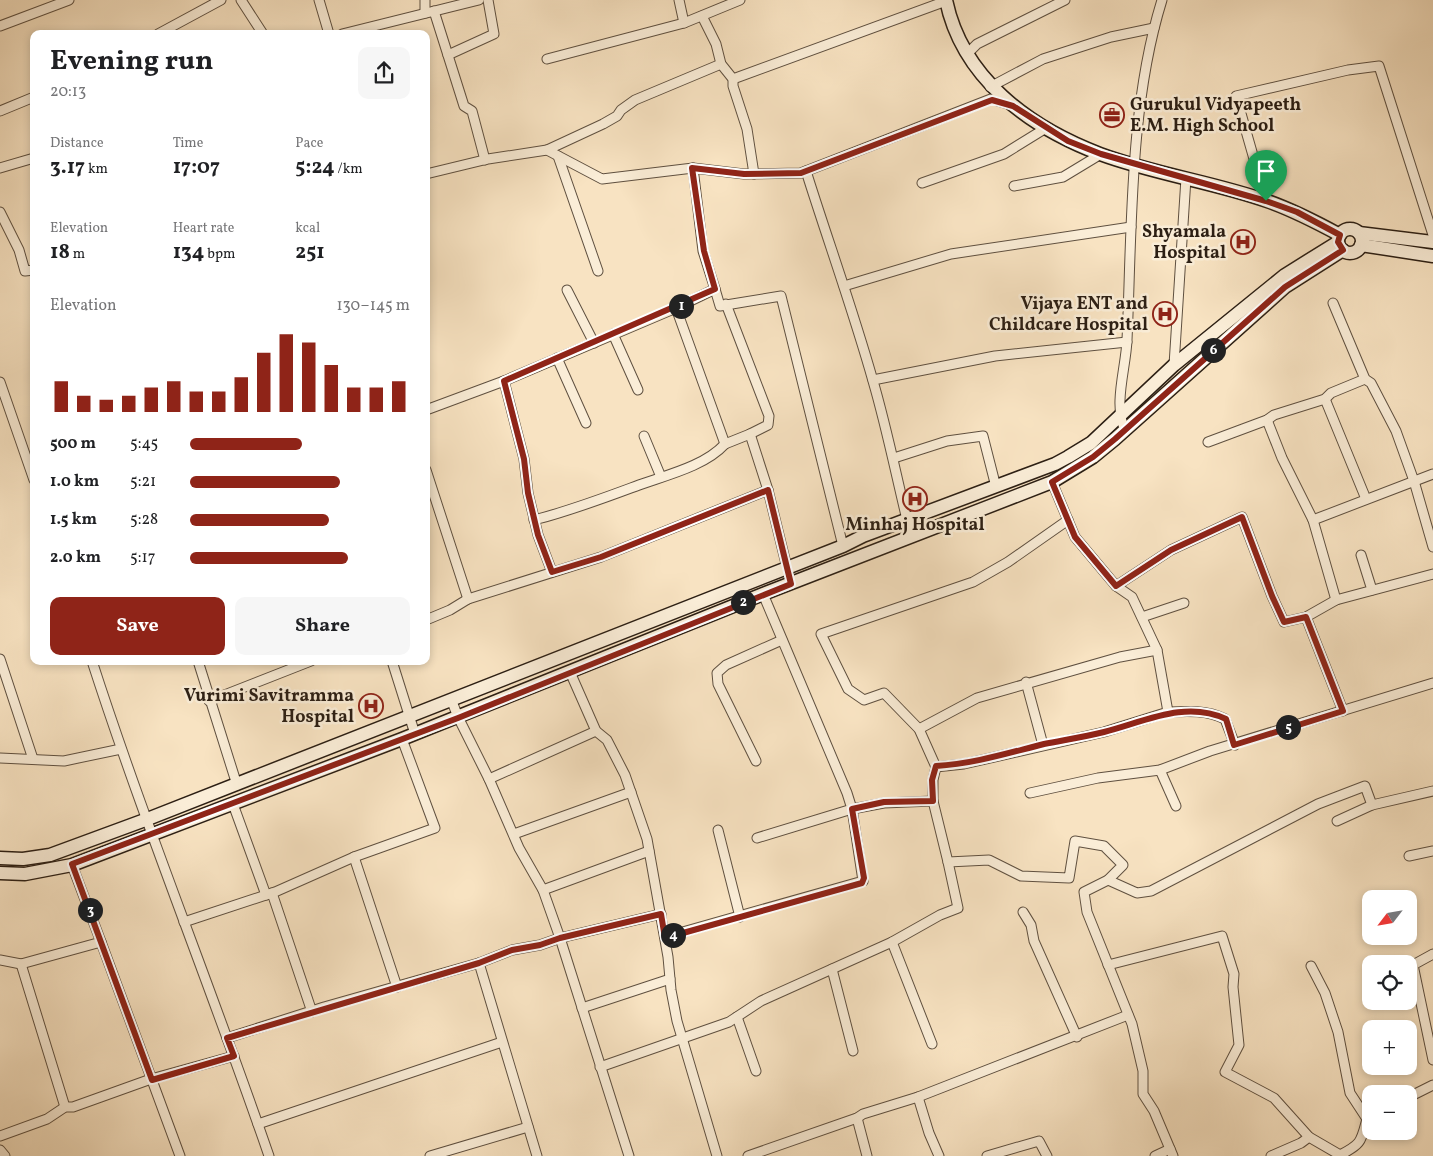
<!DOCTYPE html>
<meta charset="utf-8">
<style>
:root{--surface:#fff;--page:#f6f6f6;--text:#202124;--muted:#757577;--accent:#8f2418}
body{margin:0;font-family:Vollkorn,serif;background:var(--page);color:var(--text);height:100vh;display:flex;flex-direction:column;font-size:19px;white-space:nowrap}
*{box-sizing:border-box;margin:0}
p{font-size:16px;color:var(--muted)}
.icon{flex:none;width:28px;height:28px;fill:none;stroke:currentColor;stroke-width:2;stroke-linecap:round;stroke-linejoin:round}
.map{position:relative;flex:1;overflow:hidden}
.drawer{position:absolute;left:30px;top:30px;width:400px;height:635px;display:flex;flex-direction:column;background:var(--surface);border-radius:10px;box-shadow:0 2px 8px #0003}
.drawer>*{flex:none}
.needle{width:32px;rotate:239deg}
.buttons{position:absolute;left:1362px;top:890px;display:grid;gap:10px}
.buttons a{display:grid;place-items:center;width:55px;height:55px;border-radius:10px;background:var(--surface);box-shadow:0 2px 8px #0003;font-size:25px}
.pin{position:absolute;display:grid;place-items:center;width:42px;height:42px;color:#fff;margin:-51px -21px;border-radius:50% 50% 50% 0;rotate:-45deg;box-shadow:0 0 5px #0007}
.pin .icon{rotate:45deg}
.km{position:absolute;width:25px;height:25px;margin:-12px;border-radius:50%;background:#222;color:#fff;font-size:14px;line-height:25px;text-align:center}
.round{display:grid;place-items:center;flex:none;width:52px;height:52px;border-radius:10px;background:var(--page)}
.summary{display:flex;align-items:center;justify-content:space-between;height:85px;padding:0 20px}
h1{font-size:28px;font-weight:700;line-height:38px}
.metrics{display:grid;grid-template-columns:repeat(3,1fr);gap:8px;height:85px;padding:5px 20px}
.metrics div{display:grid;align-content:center}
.metrics b{font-size:21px;font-weight:700}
.metrics small{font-size:14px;font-weight:400}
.metrics p{font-size:14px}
.chart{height:140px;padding:10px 20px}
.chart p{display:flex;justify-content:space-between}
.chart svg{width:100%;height:90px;margin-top:5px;stroke:var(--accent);stroke-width:6}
.button{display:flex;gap:10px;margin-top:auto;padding:10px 20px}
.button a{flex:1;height:58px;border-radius:10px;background:var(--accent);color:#fff;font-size:20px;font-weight:700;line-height:58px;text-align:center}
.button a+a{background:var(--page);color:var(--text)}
ul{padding:0 20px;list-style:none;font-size:16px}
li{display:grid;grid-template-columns:80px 60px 1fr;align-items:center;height:38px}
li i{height:12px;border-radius:6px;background:var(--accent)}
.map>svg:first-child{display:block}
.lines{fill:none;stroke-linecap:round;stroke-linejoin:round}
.minor-casing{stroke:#5f5040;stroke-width:11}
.secondary-casing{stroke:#2c1f14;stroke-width:15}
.minor{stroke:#faedd7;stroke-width:9}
.secondary{stroke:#faedd7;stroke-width:12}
.route-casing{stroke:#fff;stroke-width:10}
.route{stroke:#8f2418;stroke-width:6}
.labels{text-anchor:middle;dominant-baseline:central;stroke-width:5;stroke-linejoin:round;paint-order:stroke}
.poi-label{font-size:18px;font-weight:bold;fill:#2c1f14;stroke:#faedd7;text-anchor:end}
</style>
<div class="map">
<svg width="1433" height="1156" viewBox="0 0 1433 1156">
<rect width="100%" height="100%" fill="#f8e3c2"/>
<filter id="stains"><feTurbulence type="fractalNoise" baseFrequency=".004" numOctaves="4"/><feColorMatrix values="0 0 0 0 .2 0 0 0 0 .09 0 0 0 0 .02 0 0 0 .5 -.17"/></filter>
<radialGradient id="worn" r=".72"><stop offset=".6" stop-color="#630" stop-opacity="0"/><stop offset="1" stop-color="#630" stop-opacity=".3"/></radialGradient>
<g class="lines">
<defs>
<g id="minor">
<path d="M241,0l22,34"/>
<path d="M319,0l10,34"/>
<path d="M425,0v13"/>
<path d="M679,0l5,23"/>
<path d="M434,11l30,95 8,5 13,49"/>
<path d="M702,16l14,28 5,20 12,15v7l14,43 7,45"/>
<path d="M0,26l69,-26"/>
<path d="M158,34l63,-34"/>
<path d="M342,34l137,-34"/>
<path d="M967,54l10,-10 88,-44"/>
<path d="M448,55l46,-21 -6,-34"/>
<path d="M547,59l137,-36 56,-23"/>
<path d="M733,79l213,-78"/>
<path d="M990,87l53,-28 68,-22 43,-9"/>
<path d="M0,111l34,-14"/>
<path d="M547,150l56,-26 14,-8 4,-6 14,-10 86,-36"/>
<path d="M558,156l40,115"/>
<path d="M0,168l34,-10"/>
<path d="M693,168l10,83 12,38"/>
<path d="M806,171c22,70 47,139 67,210 15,51 25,104 38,155"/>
<path d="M426,174l62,-15 59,-9 55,29 91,-11 51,6 57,-1 190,-74 20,6"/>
<path d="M922,183l82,-29 42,-26"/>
<path d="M1014,186l49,-9 38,-23"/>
<path d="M1266,201l-30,-105 112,-26 31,-4 54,169"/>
<path d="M0,212l19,38 6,21 9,-1"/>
<path d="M844,286l107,-32 180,-27"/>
<path d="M567,290l27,53"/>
<path d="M1333,303l32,76 6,4 25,48 18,50 19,66"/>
<path d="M726,304l43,112 -1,9 -18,9"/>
<path d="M676,308l39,-19 5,17 61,-10 62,250"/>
<path d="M613,334l25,56"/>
<path d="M557,358l29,65"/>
<path d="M1174,365l12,-187"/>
<path d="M873,380l122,-24 132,-14"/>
<path d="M0,382l34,98"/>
<path d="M1325,399l41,100"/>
<path d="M426,410l78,-29"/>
<path d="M1267,420l15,38 31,62 23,80"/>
<path d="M1125,430c-12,-26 1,-62 2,-90 5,-110 2,-234 35,-340"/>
<path d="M644,436l17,41"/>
<path d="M1208,442l59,-22 7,-5 51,-16 6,-6 34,-14"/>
<path d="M894,458l53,-17 36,-5 13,51"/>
<path d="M426,470l42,129"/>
<path d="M1052,482l23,55 41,49 16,11 25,53 11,62c20,-1 39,-2 57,7l10,26"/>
<path d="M534,520c36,-9 70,-22 105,-35 28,-10 66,-19 86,-41"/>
<path d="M1313,520l120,-46"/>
<path d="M1361,555l11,35"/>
<path d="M552,572l-14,-37 -10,-42 -4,-34 -20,-78 172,-73 49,136 25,-10 18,56"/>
<path d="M1116,586l55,-36 71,-33 30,79 12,26 22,-5 30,-17 97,-26"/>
<path d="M1142,617l42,-14"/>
<path d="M1306,617l37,94"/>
<path d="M426,620l24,-10 18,-11 133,-42 167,-67 23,94"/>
<path d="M0,659l33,100"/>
<path d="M92,661c54,167 120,329 177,495"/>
<path d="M198,661l39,124"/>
<path d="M392,661l23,73"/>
<path d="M570,672l26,59 11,9 18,35 22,64 21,118 3,33 6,31 40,135"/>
<path d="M1026,682l17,63"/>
<path d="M451,699l7,18 31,62 30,69 24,42 17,48 69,218"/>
<path d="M209,701l102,-40"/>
<path d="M919,729l58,-31 143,-41 37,-7"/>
<path d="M0,758l64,3 57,-12"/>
<path d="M756,761l-38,-77 -1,-11 9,-8 56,-25"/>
<path d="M936,767l28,-3 140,-32 64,-20"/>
<path d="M1160,770l16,36"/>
<path d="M489,779l107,-48"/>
<path d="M1030,793l68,-15 62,-8 50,-19 223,-68"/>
<path d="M933,801v-21l3,-13 -17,-38 -35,-36 -20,7 -16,-11 -27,-55 152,-52 35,-20 60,-42"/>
<path d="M233,804l33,91"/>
<path d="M1337,821l35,-16"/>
<path d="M718,830l22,87"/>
<path d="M514,834l117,-42"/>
<path d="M757,838l95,-29 32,-6 49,-2 15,61"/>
<path d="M1409,856l24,-5"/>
<path d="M354,857l43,130"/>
<path d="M1108,880l29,13 14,-2 167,-87 47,-18 7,19 61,-14"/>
<path d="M543,890l106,-39"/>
<path d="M272,893l40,119"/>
<path d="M1023,912l8,13 3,16 43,96"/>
<path d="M184,922l91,-30 79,-35 81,-29 -33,-89"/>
<path d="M665,937l198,-56 -11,-72 -5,-16 -84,-199"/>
<path d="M101,942l79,214"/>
<path d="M892,942l40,102"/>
<path d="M1433,954l-20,11 20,95"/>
<path d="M0,960l21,4 80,-22 -29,-77"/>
<path d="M479,963l58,193"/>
<path d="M21,964l44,143"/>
<path d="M1108,965l114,-29 12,38 -1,13 6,58 -14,27 49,26 35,39 31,18"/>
<path d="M1311,966l14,27 13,39 12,61 17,26"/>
<path d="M832,969l21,82"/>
<path d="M582,1008l88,-29"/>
<path d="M737,1017l19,54"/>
<path d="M227,1038l97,-31 155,-44 33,-13 28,-5 20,-7 101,-24"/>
<path d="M600,1067l129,-45 32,-21 131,-59 48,-27 18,-7 -10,-46 41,-2 32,16 48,2 6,-37 29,5 19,19 -15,15 -24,12 3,20 45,112 11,47v23l11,17 19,45"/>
<path d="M918,1097l11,36 10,23"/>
<path d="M1409,1097l24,-12"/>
<path d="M857,1118l10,38"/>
<path d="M258,1124l244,-82"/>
<path d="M0,1136l47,-17 18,-12h8l78,-28 83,-23"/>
<path d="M0,1150l5,6"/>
<path d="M1340,1155c22,-11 21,-14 27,-36l4,-3"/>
<path d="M430,1156l98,-29"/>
<path d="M748,1156l109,-38 6,-4 55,-17 210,-82"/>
<path d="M987,1156l52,-15 8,15"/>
<path d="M1155,1156l15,-7"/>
<path d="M1271,1156l30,-13 8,-6"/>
</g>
<g id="secondary">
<path d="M946,0c16,78 83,127 154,154 54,20 113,28 167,47 26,9 49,21 73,34"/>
<circle cx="1350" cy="241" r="12"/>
<path d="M1359,233l74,9"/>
<path d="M1361,245l72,11"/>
<path d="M0,858l23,1 27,-4 95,-35 698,-274 20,-10 192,-72 13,-7 23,-14 83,-78 111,-90 53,-33"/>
<path d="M0,873l25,1 47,-9 330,-126 361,-145 289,-112 41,-25 22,-18 170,-152 58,-37"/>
</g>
</defs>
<use href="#minor" class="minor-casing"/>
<use href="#secondary" class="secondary-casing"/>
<use href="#minor" class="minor"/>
<use href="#secondary" class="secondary"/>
</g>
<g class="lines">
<defs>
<path id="route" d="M992,100l21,6 55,35 33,13 165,47 31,11 43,23 -2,7 5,8 -58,37 -170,152 -22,18 -41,25 23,55 41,49 55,-36 71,-33 30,79 12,26 22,-5 37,94 -109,34 -8,-26c-41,-19 -82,3 -122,13 -20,5 -40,8 -60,12 -36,9 -71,20 -108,22l-4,14 1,21 -49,1 -32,7 12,69 -2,5 -197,55 -4,-24 -101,24 -20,7 -28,5 -33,13 -252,75 7,18 -82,24 -80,-216 386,-146 333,-134 -23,-94 -167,67 -49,15 -14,-37 -10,-42 -4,-34 -20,-78 211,-92 -11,-38 -12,-83 52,6 57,-1z"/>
</defs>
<use href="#route" class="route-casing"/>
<use href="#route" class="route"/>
</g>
<defs>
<symbol id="office-ring" viewBox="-11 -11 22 22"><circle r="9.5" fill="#faedd7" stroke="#8f2418" stroke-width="1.5"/><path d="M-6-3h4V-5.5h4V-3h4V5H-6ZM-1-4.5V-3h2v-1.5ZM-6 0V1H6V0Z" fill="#8f2418"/></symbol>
<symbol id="hospital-ring" viewBox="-11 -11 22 22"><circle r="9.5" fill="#faedd7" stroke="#8f2418" stroke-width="1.5"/><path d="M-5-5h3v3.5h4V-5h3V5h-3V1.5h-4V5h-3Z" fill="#8f2418"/></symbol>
</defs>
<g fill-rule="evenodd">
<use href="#office-ring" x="1098" y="101" width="28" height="28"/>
<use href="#hospital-ring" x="1229" y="228" width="28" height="28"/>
<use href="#hospital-ring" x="1151" y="300" width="28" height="28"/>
<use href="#hospital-ring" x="901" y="485" width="28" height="28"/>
<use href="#hospital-ring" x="357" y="692" width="28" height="28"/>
</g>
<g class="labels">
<g class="poi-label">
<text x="1130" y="105" text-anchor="start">Gurukul Vidyapeeth<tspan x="1130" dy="21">E.M. High School</tspan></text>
<text x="1226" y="232">Shyamala<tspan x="1226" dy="21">Hospital</tspan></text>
<text x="1148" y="304">Vijaya ENT and<tspan x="1148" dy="21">Childcare Hospital</tspan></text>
<text x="915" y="525" text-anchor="middle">Minhaj Hospital</text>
<text x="354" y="696">Vurimi Savitramma<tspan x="354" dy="21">Hospital</tspan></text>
</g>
</g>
<rect width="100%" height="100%" filter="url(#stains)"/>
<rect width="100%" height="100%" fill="url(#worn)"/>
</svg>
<div class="buttons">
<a><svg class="needle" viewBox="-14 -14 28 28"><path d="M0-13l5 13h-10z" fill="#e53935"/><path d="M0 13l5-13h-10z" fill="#757577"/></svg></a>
<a><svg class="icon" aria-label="locate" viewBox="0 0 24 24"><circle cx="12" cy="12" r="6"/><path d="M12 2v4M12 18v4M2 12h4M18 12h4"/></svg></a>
<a>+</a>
<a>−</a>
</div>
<div class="pin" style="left:1266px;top:201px;background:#1e9e55"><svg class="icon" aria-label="arrive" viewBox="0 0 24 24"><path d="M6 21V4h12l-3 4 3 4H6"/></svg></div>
<b class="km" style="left:681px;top:306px">1</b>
<b class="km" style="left:743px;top:602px">2</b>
<b class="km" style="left:90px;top:910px">3</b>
<b class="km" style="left:673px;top:935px">4</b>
<b class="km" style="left:1288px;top:727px">5</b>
<b class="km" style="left:1213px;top:350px">6</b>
<section class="drawer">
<div class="summary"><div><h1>Evening run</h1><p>20:13</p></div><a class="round"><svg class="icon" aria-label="share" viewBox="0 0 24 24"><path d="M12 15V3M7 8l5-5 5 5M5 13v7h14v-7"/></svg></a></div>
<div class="metrics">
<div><p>Distance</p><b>3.17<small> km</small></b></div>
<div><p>Time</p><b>17:07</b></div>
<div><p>Pace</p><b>5:24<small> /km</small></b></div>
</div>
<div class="metrics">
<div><p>Elevation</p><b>18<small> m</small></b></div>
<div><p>Heart rate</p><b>134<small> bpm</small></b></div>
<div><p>kcal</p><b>251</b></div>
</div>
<div class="chart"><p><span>Elevation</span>130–145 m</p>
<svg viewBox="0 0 160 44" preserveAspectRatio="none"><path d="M5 44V29M15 44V36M25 44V38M35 44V36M45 44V32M55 44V29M65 44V34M75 44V34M85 44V27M95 44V15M105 44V6M115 44V10M125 44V21M135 44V32M145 44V32M155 44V29"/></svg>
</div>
<ul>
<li><b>500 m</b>5:45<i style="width:51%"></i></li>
<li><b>1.0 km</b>5:21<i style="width:68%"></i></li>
<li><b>1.5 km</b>5:28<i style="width:63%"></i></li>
<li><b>2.0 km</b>5:17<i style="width:72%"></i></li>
</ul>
<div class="button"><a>Save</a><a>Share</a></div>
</section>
</div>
